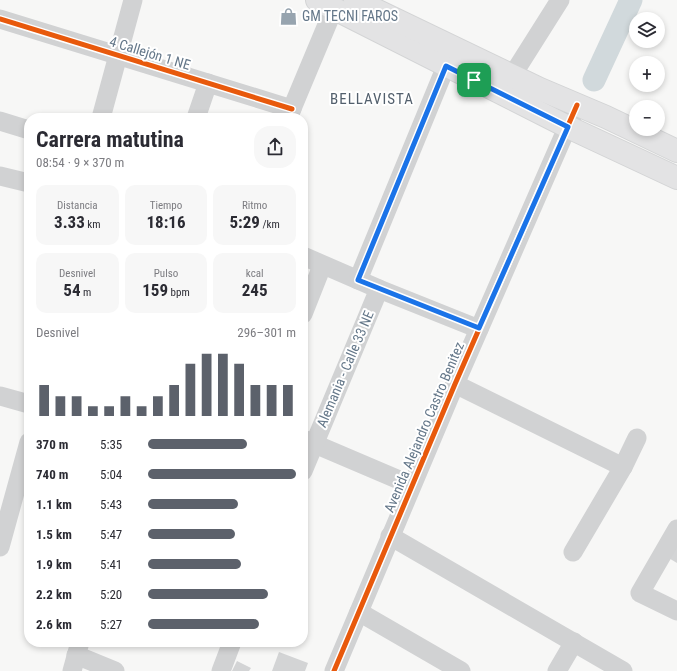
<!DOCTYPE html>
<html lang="es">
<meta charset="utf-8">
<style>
:root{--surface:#fff;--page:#f7f7f7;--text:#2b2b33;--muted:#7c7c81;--accent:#5c616b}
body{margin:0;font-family:"Roboto Condensed",sans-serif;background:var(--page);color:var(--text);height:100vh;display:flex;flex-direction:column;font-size:15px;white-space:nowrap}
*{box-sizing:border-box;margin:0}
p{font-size:13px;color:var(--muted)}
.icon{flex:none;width:22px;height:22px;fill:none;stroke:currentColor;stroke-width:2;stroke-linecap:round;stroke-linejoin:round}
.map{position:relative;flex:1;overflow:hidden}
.details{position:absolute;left:24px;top:113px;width:284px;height:534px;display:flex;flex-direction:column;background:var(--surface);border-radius:16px;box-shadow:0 2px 6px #0003}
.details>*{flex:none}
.tools{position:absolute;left:629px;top:12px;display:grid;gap:8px}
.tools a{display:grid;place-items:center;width:36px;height:36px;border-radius:50%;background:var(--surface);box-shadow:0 2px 6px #0003;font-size:20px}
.pin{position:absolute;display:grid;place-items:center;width:34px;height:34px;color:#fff;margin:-17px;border-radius:8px;box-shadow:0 2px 6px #0006}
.round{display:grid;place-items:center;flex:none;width:42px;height:42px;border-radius:16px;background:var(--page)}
.summary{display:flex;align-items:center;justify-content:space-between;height:68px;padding:0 12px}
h1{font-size:22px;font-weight:700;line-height:30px}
.stats{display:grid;grid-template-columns:repeat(3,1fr);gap:6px;height:68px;padding:4px 12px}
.stats div{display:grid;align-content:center;border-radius:10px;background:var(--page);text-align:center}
.stats b{font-size:17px;font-weight:700}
.stats small{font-size:11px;font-weight:400}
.stats p{font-size:11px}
.chart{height:112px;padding:8px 12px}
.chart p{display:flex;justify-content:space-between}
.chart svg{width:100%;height:72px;margin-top:4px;stroke:var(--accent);stroke-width:6}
ul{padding:0 12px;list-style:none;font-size:13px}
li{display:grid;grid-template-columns:64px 48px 1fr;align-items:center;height:30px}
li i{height:10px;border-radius:5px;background:var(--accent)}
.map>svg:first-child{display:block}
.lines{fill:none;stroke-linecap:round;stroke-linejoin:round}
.river{stroke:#d1d9dc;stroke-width:23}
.building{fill:#d3d4d5}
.major-casing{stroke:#d3d4d5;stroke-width:24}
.minor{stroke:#d1d2d3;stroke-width:19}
.major{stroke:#e3e3e4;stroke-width:22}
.cycleway-casing{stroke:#fff;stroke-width:8}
.cycleway{stroke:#e8590c;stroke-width:5}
.route-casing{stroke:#fff;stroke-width:8}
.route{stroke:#1a73e8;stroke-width:5}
.labels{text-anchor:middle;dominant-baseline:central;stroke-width:4;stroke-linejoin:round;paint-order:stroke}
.poi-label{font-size:14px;fill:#647789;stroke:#fff;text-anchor:start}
.street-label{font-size:14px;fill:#647789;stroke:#fff}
.neighbourhood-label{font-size:15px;letter-spacing:1px;fill:#53606d;stroke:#fff}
</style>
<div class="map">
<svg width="677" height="671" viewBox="0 0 677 671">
<rect width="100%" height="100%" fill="#f7f7f6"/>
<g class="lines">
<path class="river" d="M594,80l37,-80"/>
</g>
<g class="building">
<path d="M677,547v16l-10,-6z"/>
<path d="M279,652l29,11 -3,8h-33z"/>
<path d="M237,661l14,7 -2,3h-17z"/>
</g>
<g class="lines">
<defs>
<g id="major">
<path d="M317,0l251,127 109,51"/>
<path d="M355,0l185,89 66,28 71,34"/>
</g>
</defs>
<use href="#major" class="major-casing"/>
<g class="minor">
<path d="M0,19l292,90"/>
<path d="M512,76l48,-76"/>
<path d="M101,118l32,-118"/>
<path d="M196,118l12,-35"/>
<path d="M288,118l46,-110"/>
<path d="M0,121l29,9"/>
<path d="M0,176l29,7"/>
<path d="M303,256l76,33 100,40"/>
<path d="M358,280l88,-214"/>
<path d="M303,314l19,-48"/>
<path d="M455,384l168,83"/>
<path d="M0,396l29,8"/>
<path d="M303,439l108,46"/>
<path d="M303,471l76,-182"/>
<path d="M677,529l-37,64 37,18"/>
<path d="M390,536l233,135"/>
<path d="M0,547l29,-105"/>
<path d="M573,552l50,-85 14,-29"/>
<path d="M359,612l102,59"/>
<path d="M76,655l39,16"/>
<path d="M72,671l8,-29"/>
<path d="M221,671l11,-29"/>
<path d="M334,671l121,-287 122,-279"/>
<path d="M557,671l17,-29"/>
</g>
<use href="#major" class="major"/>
<defs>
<g id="cycleway">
<path d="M0,19l292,90"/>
<path d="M334,671l121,-287 122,-279"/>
</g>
</defs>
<use href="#cycleway" class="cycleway-casing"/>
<use href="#cycleway" class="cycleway"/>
</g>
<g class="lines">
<defs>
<path id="route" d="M446,66l122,61 -89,201 -121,-48z"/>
</defs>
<use href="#route" class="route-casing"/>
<use href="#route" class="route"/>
</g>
<defs>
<symbol id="shop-bare" viewBox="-9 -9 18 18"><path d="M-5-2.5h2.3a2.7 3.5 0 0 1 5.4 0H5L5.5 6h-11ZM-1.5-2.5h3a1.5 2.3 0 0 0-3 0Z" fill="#97a4af" stroke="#fff" stroke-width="2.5" paint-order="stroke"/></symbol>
</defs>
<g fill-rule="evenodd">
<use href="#shop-bare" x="276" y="4" width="25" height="25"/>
</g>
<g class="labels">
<g class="poi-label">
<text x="302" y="16">GM TECNI FAROS</text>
</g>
<g class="street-label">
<text transform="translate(150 53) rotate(17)">4 Callejón 1 NE</text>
<text transform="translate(345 369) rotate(-67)">Alemania - Calle 33 NE</text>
<text transform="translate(424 427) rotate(-67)">Avenida Alejandro Castro Benitez</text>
</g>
<g class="neighbourhood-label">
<text x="372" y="99">BELLAVISTA</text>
</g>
</g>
</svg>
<div class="tools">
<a><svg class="icon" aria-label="layers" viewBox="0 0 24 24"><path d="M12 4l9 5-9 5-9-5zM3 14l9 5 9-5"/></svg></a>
<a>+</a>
<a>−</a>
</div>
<div class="pin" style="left:474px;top:80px;background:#1e9e55"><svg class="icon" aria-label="arrive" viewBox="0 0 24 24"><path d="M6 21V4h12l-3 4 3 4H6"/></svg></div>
<section class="details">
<div class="summary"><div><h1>Carrera matutina</h1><p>08:54 · 9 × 370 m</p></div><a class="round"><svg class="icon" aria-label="share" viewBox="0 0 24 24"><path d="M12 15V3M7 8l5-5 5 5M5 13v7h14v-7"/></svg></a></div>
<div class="stats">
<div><p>Distancia</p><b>3.33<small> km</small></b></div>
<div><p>Tiempo</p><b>18:16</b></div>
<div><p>Ritmo</p><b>5:29<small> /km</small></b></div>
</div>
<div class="stats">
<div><p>Desnivel</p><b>54<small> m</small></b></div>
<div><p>Pulso</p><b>159<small> bpm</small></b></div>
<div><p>kcal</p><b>245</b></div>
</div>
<div class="chart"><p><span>Desnivel</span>296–301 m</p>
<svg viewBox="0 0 160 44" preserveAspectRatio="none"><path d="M5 44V25M15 44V32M25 44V32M35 44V38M45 44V38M55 44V32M65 44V38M75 44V32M85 44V25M95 44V12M105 44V6M115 44V6M125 44V12M135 44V25M145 44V25M155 44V25"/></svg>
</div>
<ul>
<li><b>370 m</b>5:35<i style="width:67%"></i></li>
<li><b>740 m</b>5:04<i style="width:100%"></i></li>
<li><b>1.1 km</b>5:43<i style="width:61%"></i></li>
<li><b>1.5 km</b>5:47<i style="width:59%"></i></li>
<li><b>1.9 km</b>5:41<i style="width:63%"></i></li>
<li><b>2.2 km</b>5:20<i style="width:81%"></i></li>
<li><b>2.6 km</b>5:27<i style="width:75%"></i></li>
</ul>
</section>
</div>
